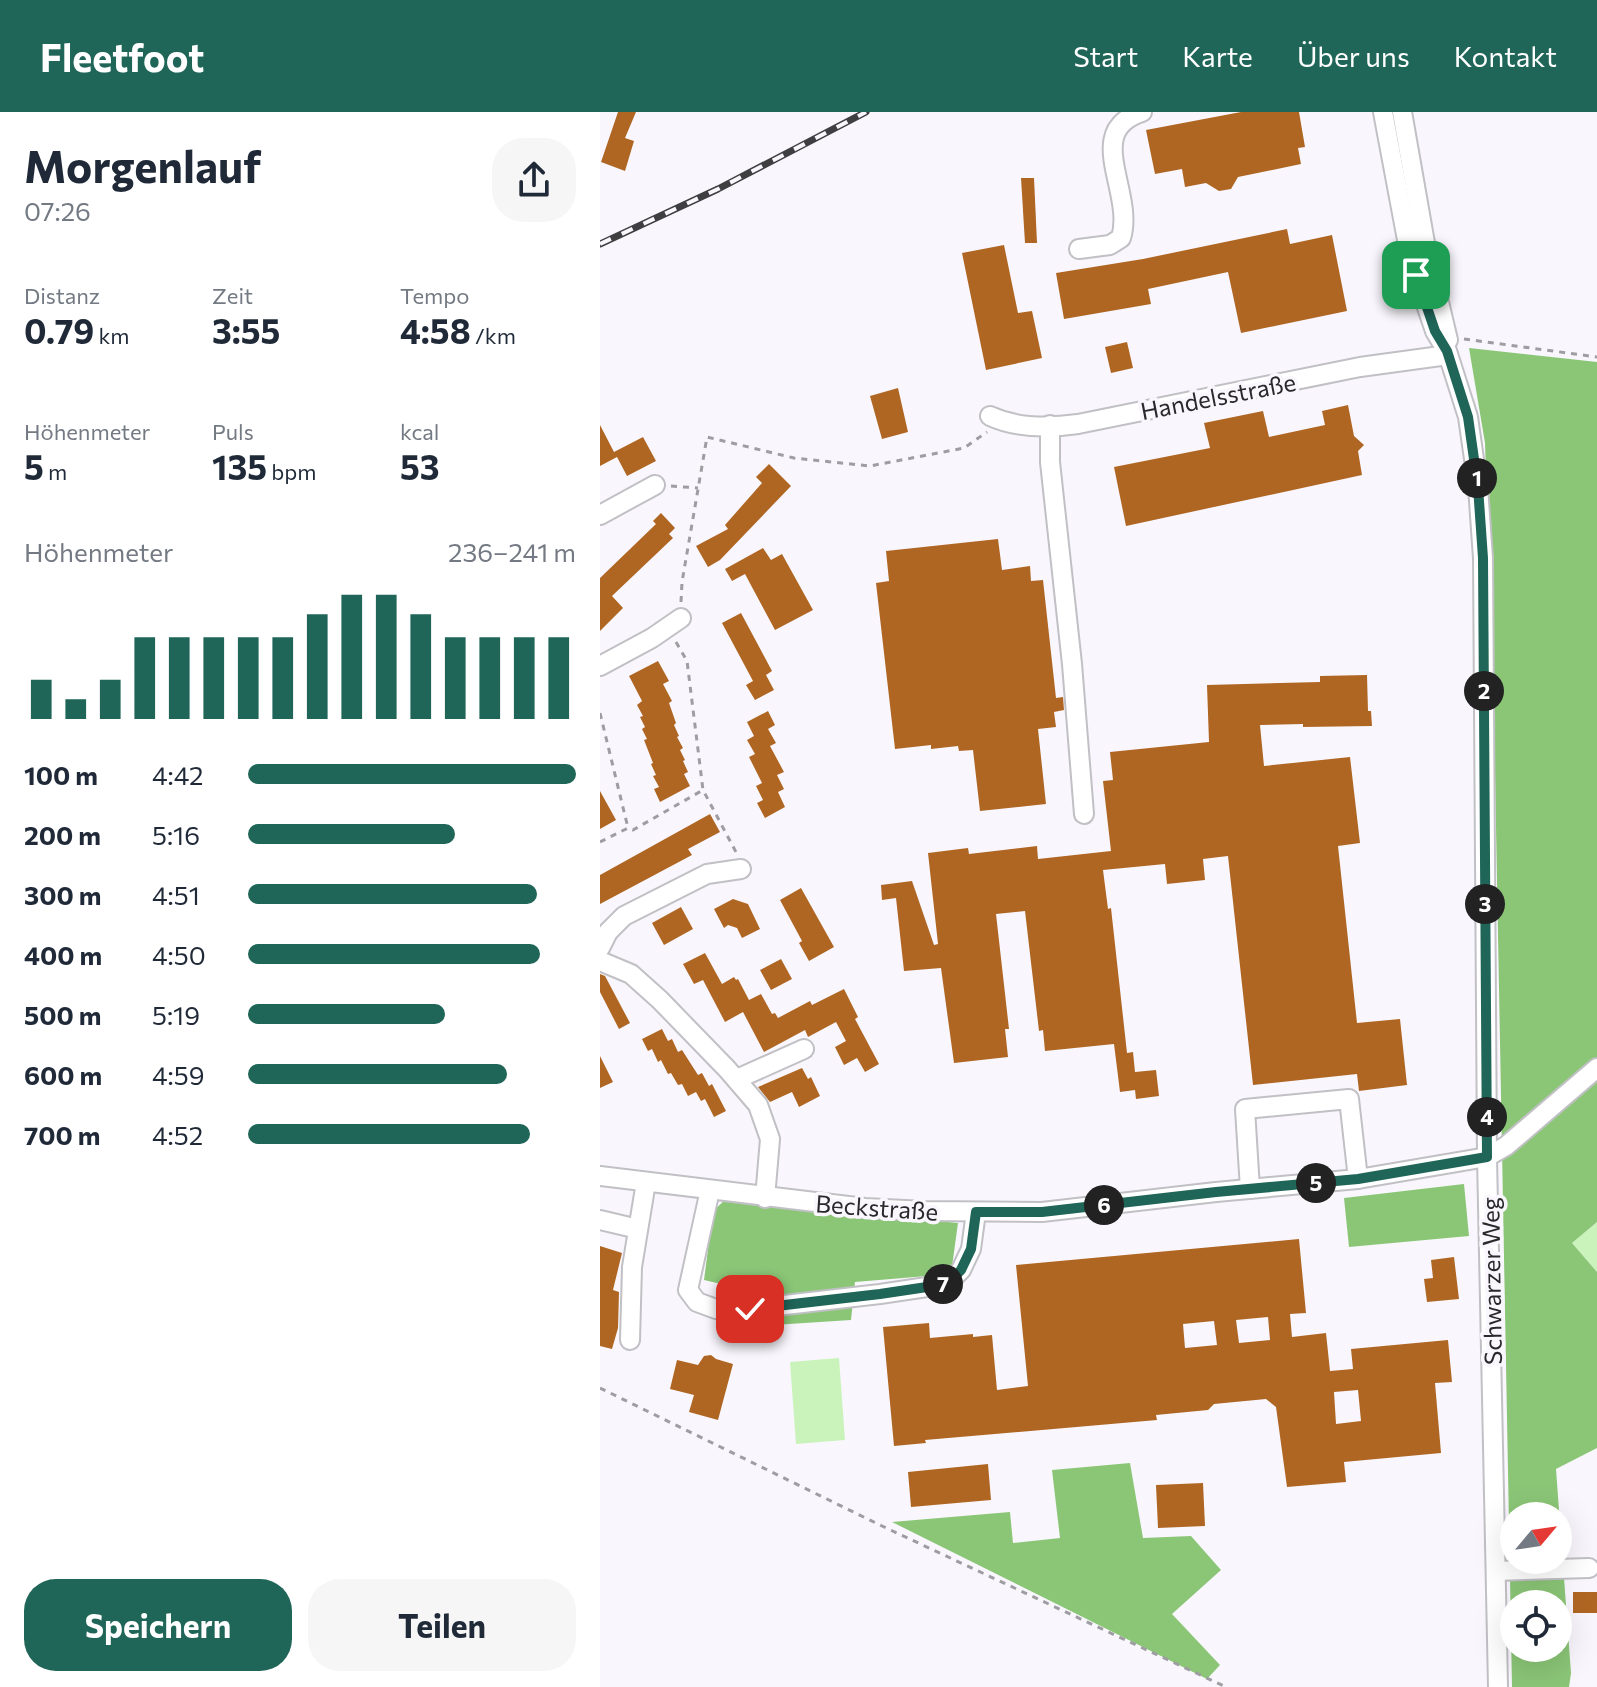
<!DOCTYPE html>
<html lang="de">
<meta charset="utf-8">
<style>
:root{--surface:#fff;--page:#f6f6f7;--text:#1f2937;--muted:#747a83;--accent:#1f6558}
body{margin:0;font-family:Commissioner,sans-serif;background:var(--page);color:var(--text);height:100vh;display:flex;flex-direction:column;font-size:30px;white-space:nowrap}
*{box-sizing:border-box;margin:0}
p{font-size:26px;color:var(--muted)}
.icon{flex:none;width:44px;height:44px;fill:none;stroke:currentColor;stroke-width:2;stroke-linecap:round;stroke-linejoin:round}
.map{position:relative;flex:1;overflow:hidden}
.details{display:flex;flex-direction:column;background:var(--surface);width:600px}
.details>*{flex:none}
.needle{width:52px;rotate:61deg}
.buttons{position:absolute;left:900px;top:1390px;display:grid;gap:16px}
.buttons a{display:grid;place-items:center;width:72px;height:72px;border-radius:50%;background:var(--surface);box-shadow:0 8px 32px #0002;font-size:40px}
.pin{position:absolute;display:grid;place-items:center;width:68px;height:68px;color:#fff;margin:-34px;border-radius:16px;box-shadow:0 4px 12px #0006}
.km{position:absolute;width:40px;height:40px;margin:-20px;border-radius:50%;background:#222;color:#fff;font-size:22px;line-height:40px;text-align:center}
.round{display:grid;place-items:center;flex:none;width:84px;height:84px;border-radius:32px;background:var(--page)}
.head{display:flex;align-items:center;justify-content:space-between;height:136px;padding:0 24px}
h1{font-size:44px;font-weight:700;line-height:60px}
.figures{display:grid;grid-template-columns:repeat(3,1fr);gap:12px;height:136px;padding:8px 24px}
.figures div{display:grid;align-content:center}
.figures b{font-size:34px;font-weight:700}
.figures small{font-size:22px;font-weight:400}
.figures p{font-size:22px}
.chart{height:224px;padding:16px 24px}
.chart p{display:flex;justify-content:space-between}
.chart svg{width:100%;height:144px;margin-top:8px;stroke:var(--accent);stroke-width:6}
.cta{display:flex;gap:16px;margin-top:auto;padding:16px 24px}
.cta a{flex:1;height:92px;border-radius:32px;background:var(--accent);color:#fff;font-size:32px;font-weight:700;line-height:92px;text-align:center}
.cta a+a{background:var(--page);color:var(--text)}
ul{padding:0 24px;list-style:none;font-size:26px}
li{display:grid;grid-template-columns:128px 96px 1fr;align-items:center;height:60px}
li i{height:20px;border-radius:10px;background:var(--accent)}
header{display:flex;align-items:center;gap:48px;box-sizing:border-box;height:112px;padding:0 40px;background:var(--accent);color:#fff}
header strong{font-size:38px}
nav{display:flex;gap:44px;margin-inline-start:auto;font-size:28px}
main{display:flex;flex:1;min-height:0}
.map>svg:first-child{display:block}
.green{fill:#caf3bc}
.forest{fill:#8bc677;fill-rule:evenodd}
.building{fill:#b06623;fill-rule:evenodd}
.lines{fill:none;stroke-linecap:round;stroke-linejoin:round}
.minor-casing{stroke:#c1c0c5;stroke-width:22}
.path{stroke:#9e9da1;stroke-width:3;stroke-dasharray:6 6;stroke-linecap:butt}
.minor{stroke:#fff;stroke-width:18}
.rail-casing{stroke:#3f3e41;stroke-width:7}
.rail{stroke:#f9f7fd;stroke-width:4;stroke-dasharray:12;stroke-linecap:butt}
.route-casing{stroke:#fff;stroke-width:16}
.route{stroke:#1f6558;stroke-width:10}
.labels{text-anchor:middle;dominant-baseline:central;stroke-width:7;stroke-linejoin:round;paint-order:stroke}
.street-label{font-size:24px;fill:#29292b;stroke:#f9f7fd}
</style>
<header>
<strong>Fleetfoot</strong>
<nav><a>Start</a><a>Karte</a><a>Über uns</a><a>Kontakt</a></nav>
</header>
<main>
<section class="details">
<div class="head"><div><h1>Morgenlauf</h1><p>07:26</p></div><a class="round"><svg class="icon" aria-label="share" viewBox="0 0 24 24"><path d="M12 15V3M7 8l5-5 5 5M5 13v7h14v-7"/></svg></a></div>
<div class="figures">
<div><p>Distanz</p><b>0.79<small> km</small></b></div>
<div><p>Zeit</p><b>3:55</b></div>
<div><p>Tempo</p><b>4:58<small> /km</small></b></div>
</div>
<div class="figures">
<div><p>Höhenmeter</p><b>5<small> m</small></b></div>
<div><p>Puls</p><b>135<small> bpm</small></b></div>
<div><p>kcal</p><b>53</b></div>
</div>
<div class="chart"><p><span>Höhenmeter</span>236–241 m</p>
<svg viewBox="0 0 160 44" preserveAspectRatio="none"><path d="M5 44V32M15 44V38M25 44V32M35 44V19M45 44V19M55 44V19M65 44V19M75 44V19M85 44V12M95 44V6M105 44V6M115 44V12M125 44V19M135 44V19M145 44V19M155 44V19"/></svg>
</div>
<ul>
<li><b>100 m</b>4:42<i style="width:100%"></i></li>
<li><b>200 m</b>5:16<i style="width:63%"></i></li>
<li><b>300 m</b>4:51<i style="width:88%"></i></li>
<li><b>400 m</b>4:50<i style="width:89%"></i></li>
<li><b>500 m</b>5:19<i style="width:60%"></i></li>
<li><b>600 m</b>4:59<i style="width:79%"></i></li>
<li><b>700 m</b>4:52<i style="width:86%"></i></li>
</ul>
<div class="cta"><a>Speichern</a><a>Teilen</a></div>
</section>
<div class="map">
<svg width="997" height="1575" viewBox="0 0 997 1575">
<rect width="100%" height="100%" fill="#f9f7fd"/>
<g class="green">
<path d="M997,1110v50l-25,-29z"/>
<path d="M239,1246l6,82 -49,4 -6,-82z"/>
</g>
<g class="forest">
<path d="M869,236l128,14v860l-25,21 25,29v176l-41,21 15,204 -2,14h-57l-18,-967 -9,-277zM914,1404h44v44h-44zM914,1492h44v44h-44z"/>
<path d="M864,1072l5,52 -120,11 -5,-49z"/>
<path d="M125,1088l233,23 -7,51 -96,8 -4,38 -94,6 7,-32 -60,-14 9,-69z"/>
<path d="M530,1351l13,75 48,-2 30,34 -49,44 48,51 -13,14 -315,-157 118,-10 3,31 47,-5 -8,-68z"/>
</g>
<g class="building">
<path d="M18,0h18l-11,26 9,3 -9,30 -24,-9z"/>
<path d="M641,0h58l6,35 -7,1 3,16 -63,13 -7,12 -12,2 -13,-8 -21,4 -3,-18 -27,5 -9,-44z"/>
<path d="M421,66h13l3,65h-12z"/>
<path d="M687,117l3,15 42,-9 15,76 -106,22 -13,-61 -80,17 3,15 -87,15 -8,-46 87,-14z"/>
<path d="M404,133l14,68 14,-2 10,47 -56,12 -24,-117z"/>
<path d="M527,230l6,26 -22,5 -6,-26z"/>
<path d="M298,276l10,44 -26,7 -12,-43z"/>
<path d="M748,293l6,31 10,9 -6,6 4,24 -236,51 -12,-59 96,-19 -6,-25 59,-12 6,26 56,-12 -3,-14z"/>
<path d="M0,313l14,27 29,-15 13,24 -29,15 -10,-19 -17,9z"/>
<path d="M169,352l22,22 -71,74 -12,7 -12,-21 32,-17 -3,-4 37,-42 -6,-6z"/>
<path d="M61,401l14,15 -6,6 4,4 -61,58 11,12 -23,23v-53l56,-54 -3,-3z"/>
<path d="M398,427l4,31 28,-4 1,15 12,-1 13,118 7,-1 1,13 -10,2 2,15 -18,2 8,75 -66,7 -7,-61 -14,1 -1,-5 -27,3v-4l-36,4 -19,-166 13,-2 -3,-30z"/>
<path d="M163,436l8,12 11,-6 31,56 -38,20 -30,-56 -13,7 -7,-12z"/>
<path d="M141,501l31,58 -6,4 8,15 -19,10 -9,-15 7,-4 -31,-58z"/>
<path d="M58,549l11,20 -6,3 9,17 -3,2 7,20 -2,2 5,11 -2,1 6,11 -3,2 5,10 -2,1 5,11 -4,2 6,12 -30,16 -6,-13 5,-2 -6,-11 3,-1 -5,-11 2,-1 -9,-23 3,-1 -5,-10 3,-2 -5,-10 3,-1 -6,-11 5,-4 -13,-25z"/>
<path d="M767,563l1,36h3l1,15 -69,1v-3l-43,1 4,41 86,-9 10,86 -22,3 19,177 43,-4 7,66 -48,6 -2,-17 -104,11 -25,-229 -25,3 2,21 -38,4 -2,-20 -62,6 5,39 3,-1 16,145 6,-1 2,20 21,-2 3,26 -23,3 -1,-9 -15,2 -6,-48 -69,7 -2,-21 -4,1 -14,-120 -29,3 13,115h-4l3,28 -54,6 -13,-95 -37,3 -8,-73 -14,2 -1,-15 31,-4 22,64 4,-1 -10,-91 40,-5 1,6 68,-8 1,13 73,-8 -8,-70 10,-1 -3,-28 99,-10 -2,-57 113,-3v-6z"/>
<path d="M168,599l7,14 -7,4 8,14 -6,3 14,26 -7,3 7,14 -6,3 7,15 -20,11 -8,-15 6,-3 -7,-14 6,-3 -13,-26 6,-3 -8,-14 7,-4 -7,-14z"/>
<path d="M0,679l16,29 -16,9z"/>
<path d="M110,702l10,18 -32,17 4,6 -92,49v-29z"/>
<path d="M201,776l33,59 -25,14 -10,-18 3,-2 -22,-41z"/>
<path d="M133,787l15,5 12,25 -18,9 -5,-10 -9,-3 -4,3 -10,-19z"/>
<path d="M81,795l12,22 -29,16 -12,-22z"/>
<path d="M105,841l17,31 12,-7 2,3 2,-1 11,21 12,-6 11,20 3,-1 3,5 32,-17 2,4 32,-16 14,28 -3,2 24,45 -14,8 -8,-14 -13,7 -9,-18 11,-6 -10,-19 -28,15 -3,-7 -41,22 -21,-40 -18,10 -22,-42 -9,4 -11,-20z"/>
<path d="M181,847l11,20 -21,11 -11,-20z"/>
<path d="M0,862l5,2 25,47 -11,6 -19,-37z"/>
<path d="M62,917l6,12 4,-2 6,13 4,-2 16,25 4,-2 7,13 3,-2 14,27 -12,6 -9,-18 -4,2 -5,-9 -8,4 -6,-12 -4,1 -7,-12 -3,1 -7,-14 -3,2 -6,-13 -4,2 -6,-12z"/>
<path d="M0,944l13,26 -13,6z"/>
<path d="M202,956l6,11 3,-2 9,19 -21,11 -7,-15 -22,10 -12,-15z"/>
<path d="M699,1127l7,74 -16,1 2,23 34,-4 4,38 23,-2 -2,-20 97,-9 4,42 -17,1 6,70 -97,9 2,20 -59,5 -11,-80 -10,-8 -52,5 -6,6 -52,5 1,5 -232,20 1,3 -32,3 -11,-119 46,-4 1,15 43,-4v3l19,-2 5,55 31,-4 -12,-121zM668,1205l2,23 -31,3 -3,-23zM614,1209l3,24 -32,3 -2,-24zM758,1278l3,31 -25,3 -2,-32z"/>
<path d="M0,1134l22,7 -9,37 6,2 -1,36 -6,21 -12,-3z"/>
<path d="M854,1145l5,42 -32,3 -3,-23 9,-1 -2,-18z"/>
<path d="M111,1243l5,4 17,5 -15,56 -29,-8 5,-17 -24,-6 7,-29 21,5 6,-9z"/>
<path d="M388,1352l3,36 -80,7 -3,-35z"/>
<path d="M603,1371l2,43 -47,2 -2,-43z"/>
<rect x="973" y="1480" width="24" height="21"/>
</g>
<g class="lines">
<defs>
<g id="minor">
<path d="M783,0l25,133 8,30 19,56 12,20 21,66 10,70 5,71 4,599 11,530"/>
<path d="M802,0l23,131 23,97"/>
<path d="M479,137l31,-4 11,-7c14,-46 -39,-107 21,-126"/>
<path d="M390,304c26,12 60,12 88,8l282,-57 88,-12"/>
<path d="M450,313v37l22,202 12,150"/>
<path d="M0,403l55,-30"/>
<path d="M0,554l52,-28 29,-20"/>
<path d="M0,836l8,-16 16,-16 83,-42 34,-5"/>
<path d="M0,849l31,13 29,26 67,69 31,36 12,34 -5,59"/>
<path d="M137,967l67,-30"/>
<path d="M0,1064l265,32 60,3 117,1 174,-20 142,-13 129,-22 19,-11 91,-78"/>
<path d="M650,1077l-5,-80 104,-10 9,80"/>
<path d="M110,1078l-22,100 9,12 19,7h34l130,-15 67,-10 14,-14 10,-21 5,-37"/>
<path d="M0,1108l38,9"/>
<path d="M30,1228l2,-73 14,-85"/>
<path d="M896,1459l93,-3"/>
</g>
</defs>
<use href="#minor" class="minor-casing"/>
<g class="path">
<path d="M864,227l133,18"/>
<path d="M71,374l27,2"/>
<path d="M81,490l1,-20 25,-145 87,21 76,8 94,-18 23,-16"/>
<path d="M76,530l11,19 16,129 34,64"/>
<path d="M0,601l28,115"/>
<path d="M0,730l28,-14 5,2 70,-40"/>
<path d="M0,1276l282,138 344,161"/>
</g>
<use href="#minor" class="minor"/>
<defs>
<path id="rail" d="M0,132l118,-55 148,-77"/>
</defs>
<use href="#rail" class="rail-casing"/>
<use href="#rail" class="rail"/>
</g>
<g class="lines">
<defs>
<path id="route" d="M150,1197l130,-15 67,-10 14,-14 10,-21 5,-37h66l174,-20 142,-13 129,-22 -4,-599 -5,-71 -10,-70 -21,-66 -12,-20 -19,-56"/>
</defs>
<use href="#route" class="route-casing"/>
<use href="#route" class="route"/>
</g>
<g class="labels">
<g class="street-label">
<text transform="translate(618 284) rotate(-11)">Handelsstraße</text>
<text transform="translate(277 1095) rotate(4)">Beckstraße</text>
<text transform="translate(891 1169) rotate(-91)">Schwarzer Weg</text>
</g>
</g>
</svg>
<div class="buttons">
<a><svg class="needle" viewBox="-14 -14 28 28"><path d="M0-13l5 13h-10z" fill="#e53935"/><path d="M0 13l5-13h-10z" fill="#747a83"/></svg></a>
<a><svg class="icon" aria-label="locate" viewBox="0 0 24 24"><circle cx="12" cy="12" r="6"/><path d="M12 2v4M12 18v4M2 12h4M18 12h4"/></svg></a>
</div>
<div class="pin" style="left:816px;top:163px;background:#1e9e55"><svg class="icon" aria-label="arrive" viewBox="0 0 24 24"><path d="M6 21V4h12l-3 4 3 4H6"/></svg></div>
<div class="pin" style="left:150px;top:1197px;background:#d93025"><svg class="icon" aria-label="check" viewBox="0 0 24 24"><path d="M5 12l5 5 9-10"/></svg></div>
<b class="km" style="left:877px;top:366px">1</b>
<b class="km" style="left:884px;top:579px">2</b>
<b class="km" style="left:885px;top:792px">3</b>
<b class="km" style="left:887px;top:1005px">4</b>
<b class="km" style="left:716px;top:1071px">5</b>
<b class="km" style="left:504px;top:1093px">6</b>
<b class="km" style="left:343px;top:1172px">7</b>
</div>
</main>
